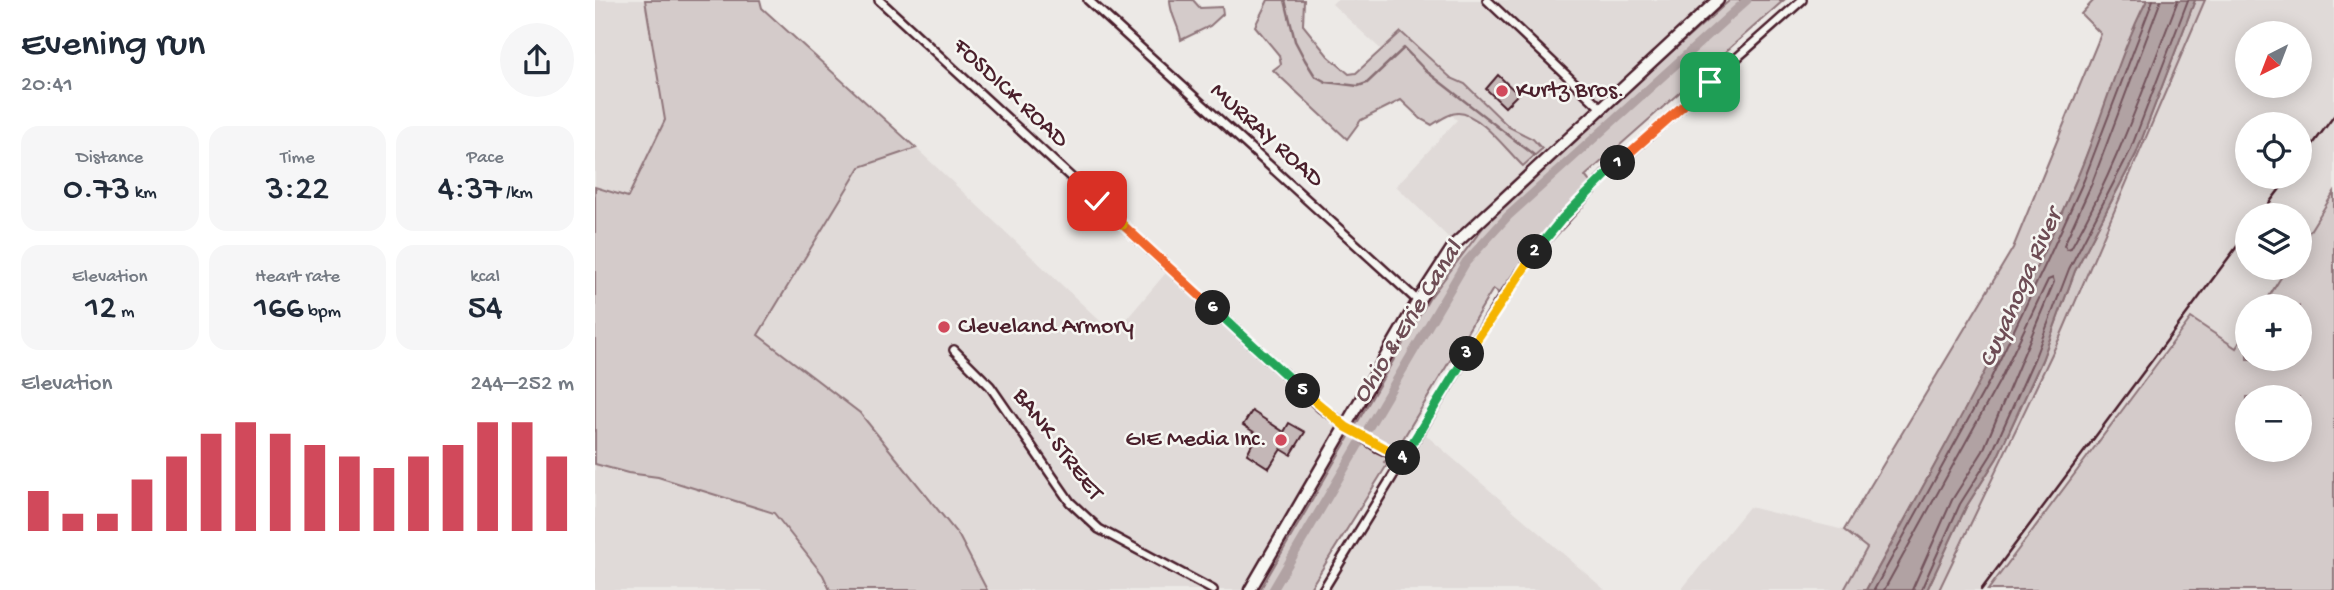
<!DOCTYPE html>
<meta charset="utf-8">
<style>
:root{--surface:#fff;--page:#f6f6f7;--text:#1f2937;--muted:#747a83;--accent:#d1495b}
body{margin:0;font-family:"Gochi Hand",sans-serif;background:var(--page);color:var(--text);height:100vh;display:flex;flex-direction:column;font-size:26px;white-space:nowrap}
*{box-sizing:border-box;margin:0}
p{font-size:23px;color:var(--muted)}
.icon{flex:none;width:38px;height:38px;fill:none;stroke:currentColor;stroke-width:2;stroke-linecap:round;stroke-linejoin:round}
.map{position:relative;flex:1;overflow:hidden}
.drawer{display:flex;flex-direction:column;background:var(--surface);width:595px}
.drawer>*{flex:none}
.needle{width:46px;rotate:222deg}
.buttons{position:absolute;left:1640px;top:21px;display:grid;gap:14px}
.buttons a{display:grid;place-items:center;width:77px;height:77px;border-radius:50%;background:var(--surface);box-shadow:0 4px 18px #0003;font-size:35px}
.pin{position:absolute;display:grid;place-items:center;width:60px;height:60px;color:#fff;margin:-30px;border-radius:14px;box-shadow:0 4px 10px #0006}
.km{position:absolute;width:35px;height:35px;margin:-18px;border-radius:50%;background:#222;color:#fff;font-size:19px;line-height:35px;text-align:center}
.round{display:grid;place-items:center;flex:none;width:74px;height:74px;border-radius:37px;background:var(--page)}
.summary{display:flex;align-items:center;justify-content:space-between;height:119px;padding:0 21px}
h1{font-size:38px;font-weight:600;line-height:52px}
.metrics{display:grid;grid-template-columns:repeat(3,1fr);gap:10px;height:119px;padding:7px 21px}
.metrics div{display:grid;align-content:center;border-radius:18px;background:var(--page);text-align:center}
.metrics b{font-size:35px;font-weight:600}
.metrics small{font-size:19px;font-weight:400}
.metrics p{font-size:19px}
.chart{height:196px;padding:14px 21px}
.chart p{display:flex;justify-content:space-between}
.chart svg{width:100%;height:126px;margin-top:7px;stroke:var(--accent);stroke-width:6}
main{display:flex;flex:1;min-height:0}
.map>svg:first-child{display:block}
.built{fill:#e0dad8;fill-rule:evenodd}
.green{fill:#d4cbca;stroke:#8f757a;stroke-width:2;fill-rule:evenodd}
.water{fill:#b1a2a3;stroke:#886e73;stroke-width:2}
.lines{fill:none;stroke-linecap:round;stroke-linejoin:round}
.shore{stroke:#73535b;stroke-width:2}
.stream{stroke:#886e73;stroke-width:2.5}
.canal{stroke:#b1a2a3;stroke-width:9}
.building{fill:#c4b7b7;stroke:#4a1f2b;stroke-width:2}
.minor-casing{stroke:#4a1f2b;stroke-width:12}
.secondary-casing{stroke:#4a1f2b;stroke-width:15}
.minor{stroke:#f6f6f2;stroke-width:7}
.secondary{stroke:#f6f6f2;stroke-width:10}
.rail{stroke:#4a1f2b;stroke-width:2.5}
.split-1-casing{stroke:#fff;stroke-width:14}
.split-2-casing{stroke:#fff;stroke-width:14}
.split-3-casing{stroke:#fff;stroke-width:14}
.split-4-casing{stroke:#fff;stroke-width:14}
.split-5-casing{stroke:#fff;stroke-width:14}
.split-6-casing{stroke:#fff;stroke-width:14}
.split-7-casing{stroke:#fff;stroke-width:14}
.split-8-casing{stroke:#fff;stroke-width:14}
.split-1{stroke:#f0652b;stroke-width:9}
.split-2{stroke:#22a559;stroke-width:9}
.split-3{stroke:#f5b400;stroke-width:9}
.split-4{stroke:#22a559;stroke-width:9}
.split-5{stroke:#f5b400;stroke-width:9}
.split-6{stroke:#22a559;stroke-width:9}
.split-7{stroke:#f0652b;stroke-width:9}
.split-8{stroke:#f5b400;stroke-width:9}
.poi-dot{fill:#d1495b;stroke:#f6f6f2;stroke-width:2.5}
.labels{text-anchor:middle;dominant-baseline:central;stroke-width:5;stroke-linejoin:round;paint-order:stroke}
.poi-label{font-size:24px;fill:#4a1f2b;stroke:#f6f6f2;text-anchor:start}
.street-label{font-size:24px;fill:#4a1f2b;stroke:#f6f6f2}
.water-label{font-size:26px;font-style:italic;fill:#6e4d55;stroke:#f6f6f2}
</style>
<main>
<section class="drawer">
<div class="summary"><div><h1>Evening run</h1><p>20:41</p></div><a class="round"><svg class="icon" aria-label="share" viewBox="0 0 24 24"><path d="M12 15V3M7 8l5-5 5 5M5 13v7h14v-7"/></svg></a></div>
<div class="metrics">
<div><p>Distance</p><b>0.73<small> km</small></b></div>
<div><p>Time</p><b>3:22</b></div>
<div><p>Pace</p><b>4:37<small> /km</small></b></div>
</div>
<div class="metrics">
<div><p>Elevation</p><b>12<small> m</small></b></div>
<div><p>Heart rate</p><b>166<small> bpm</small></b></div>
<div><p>kcal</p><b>54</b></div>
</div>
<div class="chart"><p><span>Elevation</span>244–252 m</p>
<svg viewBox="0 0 160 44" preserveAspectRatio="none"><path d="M5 44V30M15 44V38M25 44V38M35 44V26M45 44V18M55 44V10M65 44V6M75 44V10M85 44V14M95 44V18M105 44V22M115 44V18M125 44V14M135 44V6M145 44V6M155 44V18"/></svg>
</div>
</section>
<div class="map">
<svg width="1739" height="590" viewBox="0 0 1739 590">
<rect width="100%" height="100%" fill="#ece9e6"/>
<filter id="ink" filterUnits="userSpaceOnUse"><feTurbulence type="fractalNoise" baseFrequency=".0143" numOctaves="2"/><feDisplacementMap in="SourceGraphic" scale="14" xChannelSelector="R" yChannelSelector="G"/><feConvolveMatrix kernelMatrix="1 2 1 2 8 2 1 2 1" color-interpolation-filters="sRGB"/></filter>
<g filter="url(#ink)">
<g class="built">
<path d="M0,0h50l20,120 -37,77 -33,-10z"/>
<path d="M741,0h382l-263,244 -59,-58 61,-66 -125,-116z"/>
<path d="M1610,0h129v192l-34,55 -1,-32h-52v53h40l-24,38h-16v25l-11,17 -46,-30 -202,272h-49l122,-255zM1652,33h52v53h-52zM1652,124h52v53h-52z"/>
<path d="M321,148l198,186 56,-66 176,159 -96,163h-263l-28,-54 -201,-201 102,-168z"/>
<path d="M825,430l185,160h-282z"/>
<path d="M0,464l33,9 30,4 116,36 49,62 7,15h-235z"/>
<path d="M1154,507l95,23 23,18 -23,42h-163z"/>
</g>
<g class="green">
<path d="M50,0h115l2,8 154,140 -56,19 -102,168 102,78 99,123 28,54h-157l-7,-15 -49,-62 -116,-36 -30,-4 -33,-9v-277l33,10 37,-77z"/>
<path d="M575,0h23l7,8 22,-1 1,7 -13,12 -29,14c-2,-15 -11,-25 -11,-40z"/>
<path d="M673,0h36l-1,25 25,31 21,18 7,-1 45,-41 50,46 14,6 44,43 24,12 9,10 -19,17c-15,-14 -43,-53 -65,-53 -9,0 -18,7 -26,12l-11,-6 -20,-19 -40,20 -14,19 -74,-69 8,-6 -2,-9 -24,-29z"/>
<path d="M1135,0h54l-199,176 9,11 -30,28 -4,-3 -61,81 -6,-4 -98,163 -11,10 3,3 -78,125h-49l169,-291 71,-94z"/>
<path d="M1499,0h53l-69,177 -36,79 -57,118 -119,216h-22l23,-42 -23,-18 169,-282 88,-214 -20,-20z"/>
<path d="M1600,0h10l-144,335 -122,255h-12l39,-83 31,-49 45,-98 33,-89 61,-117z"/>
<path d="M1739,192v398h-346l203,-272 45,30 11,-17v28h52v-53h-36l24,-38h12l1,-21zM1652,397h52v53h-52z"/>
</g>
<path class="water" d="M1552,0h48l-59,154 -61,117 -33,89 -45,98 -31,49 -39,83h-61c75,-135 150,-270 211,-412 25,-58 41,-122 70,-178z"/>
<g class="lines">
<g class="shore">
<path d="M1566,0l-69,183 -28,62 3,4 4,-1c45,-79 74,-164 107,-248"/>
<path d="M1279,590l117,-212 57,-119 36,-79 69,-180"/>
<path d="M1289,590l115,-208 49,-102 5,-2 1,4 -71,169 -31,49 -40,90"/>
<path d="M1326,590l39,-86 31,-49 44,-98 34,-88 61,-118 58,-151"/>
</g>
<path class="stream" d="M690,0l10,41 10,19 10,16 11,6 32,4 9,-3 37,-35 22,23 108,84"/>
<path class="canal" d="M678,590l193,-328 42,-46 239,-216"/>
</g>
<g class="building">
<path d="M903,75l20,19 -13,13 -19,-18z"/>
<path d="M657,411l32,21 5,-9 16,9 -14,23 -10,-6 -12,19 -22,-14 10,-20 -14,-9z"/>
</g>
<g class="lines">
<defs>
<g id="minor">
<path d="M284,0l442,408 56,39 25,12"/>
<path d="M493,0l330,301"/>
<path d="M892,0l114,108"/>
<path d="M359,350l36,36 80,116 29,27 114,61"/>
<path d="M728,590l175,-286 40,-56 67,-73 197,-175"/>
</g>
<path id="secondary" d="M655,590l168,-289 37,-57 263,-244"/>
</defs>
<use href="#minor" class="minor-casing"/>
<use href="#secondary" class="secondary-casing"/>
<use href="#minor" class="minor"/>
<use href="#secondary" class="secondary"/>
<g class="rail">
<path d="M1704,163l35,-47"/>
<path d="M1665,215l29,-38"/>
<path d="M1386,590l266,-357"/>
</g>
</g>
</g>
<g class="lines" filter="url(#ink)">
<defs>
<path id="split-1" d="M1023,163l92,-81"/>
<path id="split-2" d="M940,252l27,-33 56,-56"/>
<path id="split-3" d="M872,354l68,-102"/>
<path id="split-4" d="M808,458l64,-104"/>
<path id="split-5" d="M708,391l43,36 57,31"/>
<path id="split-6" d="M618,308l90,83"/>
<path id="split-7" d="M528,225l90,83"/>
<path id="split-8" d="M502,201l26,24"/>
</defs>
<use href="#split-1" class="split-1-casing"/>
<use href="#split-2" class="split-2-casing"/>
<use href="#split-3" class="split-3-casing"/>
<use href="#split-4" class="split-4-casing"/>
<use href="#split-5" class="split-5-casing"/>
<use href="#split-6" class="split-6-casing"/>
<use href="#split-7" class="split-7-casing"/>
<use href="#split-8" class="split-8-casing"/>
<use href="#split-1" class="split-1"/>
<use href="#split-2" class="split-2"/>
<use href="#split-3" class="split-3"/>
<use href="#split-4" class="split-4"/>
<use href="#split-5" class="split-5"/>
<use href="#split-6" class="split-6"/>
<use href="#split-7" class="split-7"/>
<use href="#split-8" class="split-8"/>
</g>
<g class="poi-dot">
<circle cx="907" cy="91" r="7"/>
<circle cx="349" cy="327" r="7"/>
<circle cx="686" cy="440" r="7"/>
</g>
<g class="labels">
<g class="poi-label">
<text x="921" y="91">Kurtz Bros.</text>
<text x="363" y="327">Cleveland Armory</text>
<text x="672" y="440" text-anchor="end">GIE Media Inc.</text>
</g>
<g class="street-label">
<text transform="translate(415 94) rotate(43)">FOSDICK ROAD</text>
<text transform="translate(671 136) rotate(42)">MURRAY ROAD</text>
<text transform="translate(462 445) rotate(53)">BANK STREET</text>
</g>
<g class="water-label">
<text transform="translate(1427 289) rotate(-66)">Cuyahoga River</text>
<text transform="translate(814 323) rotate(-58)">Ohio &amp; Erie Canal</text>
</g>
</g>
</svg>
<div class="buttons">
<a><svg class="needle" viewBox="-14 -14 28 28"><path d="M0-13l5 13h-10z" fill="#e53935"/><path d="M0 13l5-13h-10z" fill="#747a83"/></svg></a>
<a><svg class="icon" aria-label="locate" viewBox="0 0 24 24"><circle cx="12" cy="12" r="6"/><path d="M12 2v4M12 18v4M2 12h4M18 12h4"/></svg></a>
<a><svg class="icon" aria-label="layers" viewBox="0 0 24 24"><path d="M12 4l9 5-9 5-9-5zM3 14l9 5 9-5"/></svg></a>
<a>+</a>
<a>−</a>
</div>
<div class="pin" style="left:1115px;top:82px;background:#1e9e55"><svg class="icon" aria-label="arrive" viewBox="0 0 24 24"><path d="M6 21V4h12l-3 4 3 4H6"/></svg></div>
<div class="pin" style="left:502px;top:201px;background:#d93025"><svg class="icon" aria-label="check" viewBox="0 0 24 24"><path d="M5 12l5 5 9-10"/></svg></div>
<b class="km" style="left:1023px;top:163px">1</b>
<b class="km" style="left:940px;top:252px">2</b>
<b class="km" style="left:872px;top:354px">3</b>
<b class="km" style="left:808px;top:458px">4</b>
<b class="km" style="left:708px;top:391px">5</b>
<b class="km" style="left:618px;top:308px">6</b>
</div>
</main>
